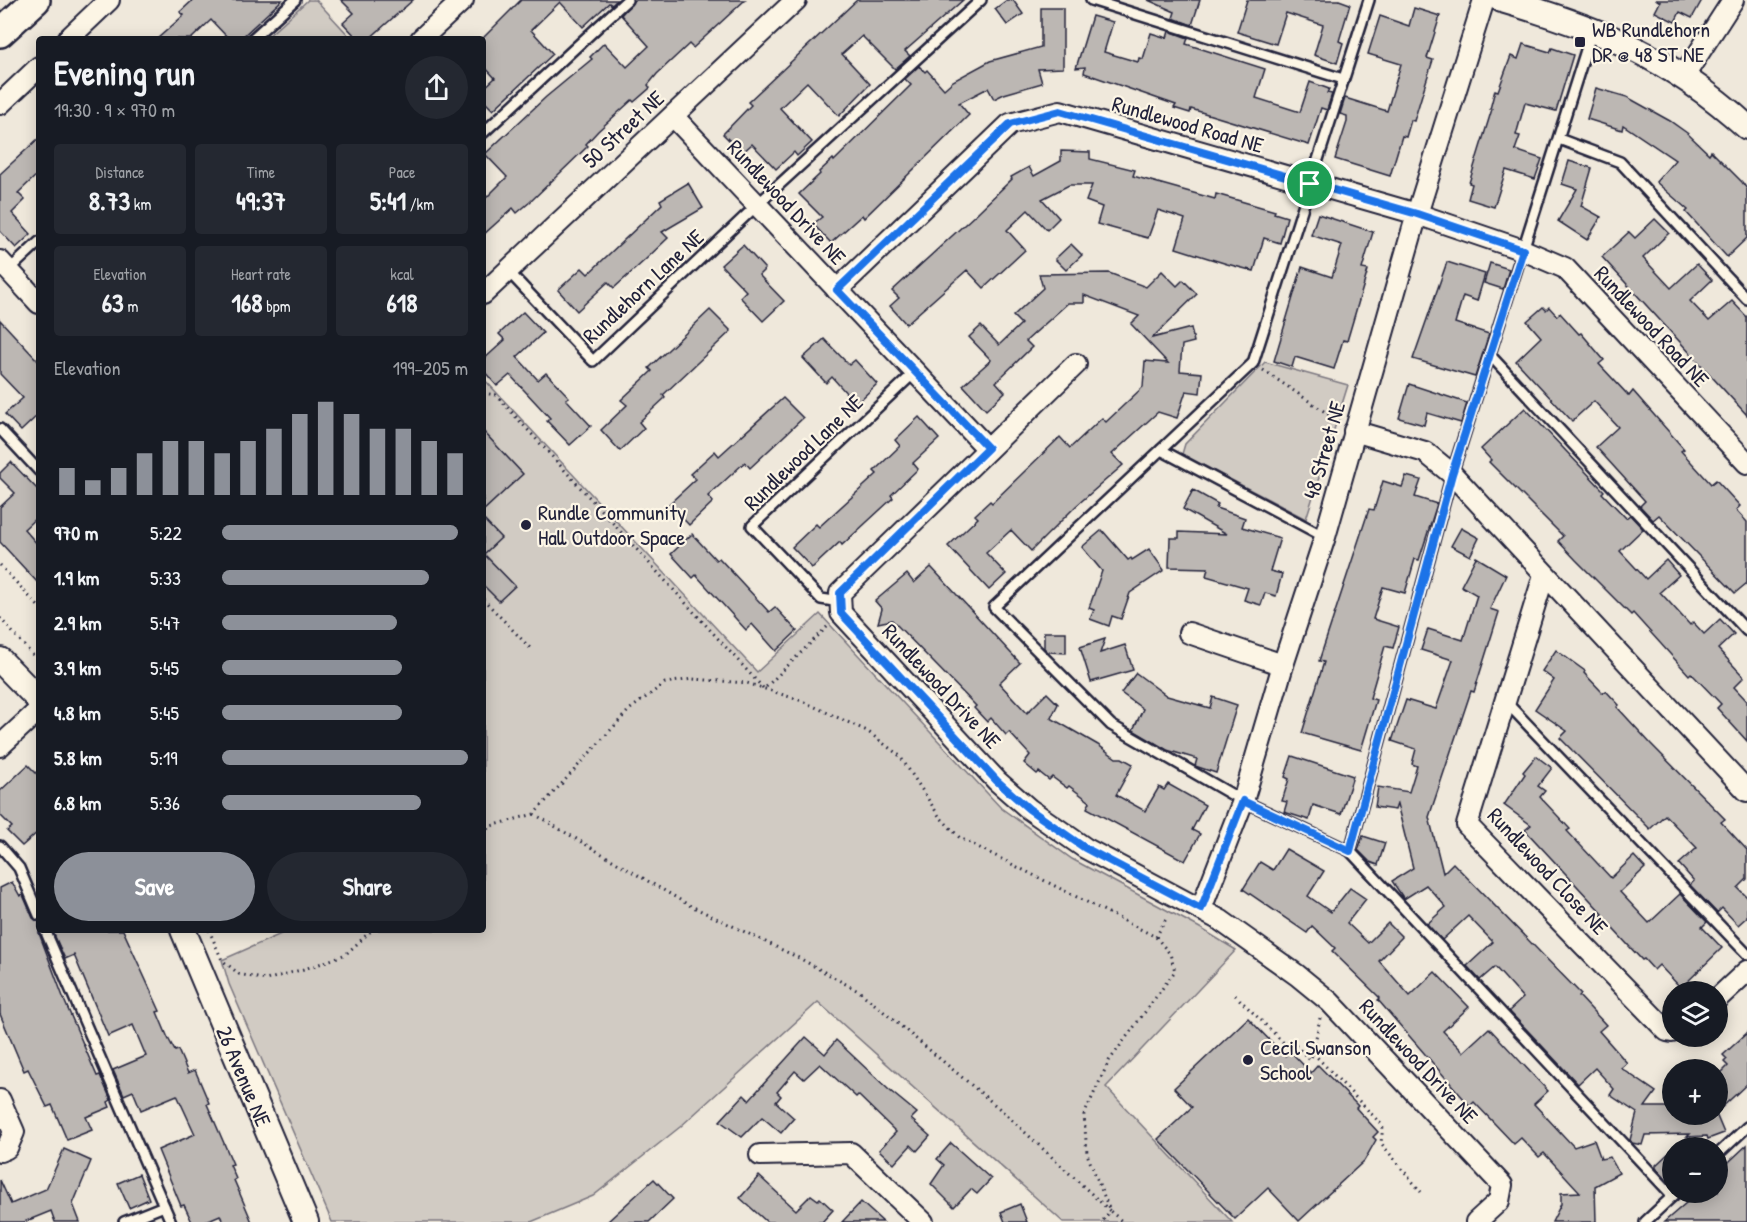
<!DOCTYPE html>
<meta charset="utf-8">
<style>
:root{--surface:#171b24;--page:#242831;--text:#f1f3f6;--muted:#9ea1a6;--accent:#8c9099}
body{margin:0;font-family:"Patrick Hand",sans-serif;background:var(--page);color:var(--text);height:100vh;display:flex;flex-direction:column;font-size:22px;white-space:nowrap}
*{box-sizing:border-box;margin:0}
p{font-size:20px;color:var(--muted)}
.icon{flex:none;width:33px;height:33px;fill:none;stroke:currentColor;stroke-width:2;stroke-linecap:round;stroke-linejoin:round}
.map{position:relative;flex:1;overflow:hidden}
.sheet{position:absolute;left:36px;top:36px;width:450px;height:897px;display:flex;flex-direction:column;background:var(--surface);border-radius:6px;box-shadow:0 3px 15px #0003}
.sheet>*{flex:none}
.controls{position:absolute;left:1662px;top:981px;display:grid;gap:12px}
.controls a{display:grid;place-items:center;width:66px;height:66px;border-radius:50%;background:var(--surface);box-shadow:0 3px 15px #0003;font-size:30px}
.pin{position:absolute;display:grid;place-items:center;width:51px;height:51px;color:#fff;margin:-26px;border:3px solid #fff;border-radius:50%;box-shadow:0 2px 6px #0007}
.round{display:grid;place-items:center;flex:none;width:63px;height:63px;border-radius:32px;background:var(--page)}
.head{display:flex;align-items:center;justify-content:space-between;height:102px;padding:0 18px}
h1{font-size:33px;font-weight:800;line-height:45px}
.metrics{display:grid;grid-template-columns:repeat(3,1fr);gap:9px;height:102px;padding:6px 18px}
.metrics div{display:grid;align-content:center;border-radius:6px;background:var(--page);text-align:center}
.metrics b{font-size:26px;font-weight:800}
.metrics small{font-size:16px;font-weight:400}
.metrics p{font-size:16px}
.chart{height:168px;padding:12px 18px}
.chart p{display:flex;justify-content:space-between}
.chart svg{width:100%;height:108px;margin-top:6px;stroke:var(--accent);stroke-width:6}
.action{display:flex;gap:12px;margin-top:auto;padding:12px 18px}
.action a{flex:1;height:69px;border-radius:36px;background:var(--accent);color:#fff;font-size:24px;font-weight:800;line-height:69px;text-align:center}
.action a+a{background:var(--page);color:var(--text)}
ul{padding:0 18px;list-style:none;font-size:20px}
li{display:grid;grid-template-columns:96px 72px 1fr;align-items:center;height:45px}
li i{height:15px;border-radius:8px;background:var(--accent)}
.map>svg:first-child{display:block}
.green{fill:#d1cbc3;stroke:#7a767f;stroke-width:1.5}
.building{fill:#bcb7b3;stroke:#22223b;stroke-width:1.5}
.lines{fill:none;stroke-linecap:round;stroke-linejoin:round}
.service-casing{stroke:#22223b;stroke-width:14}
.minor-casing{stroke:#22223b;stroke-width:24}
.tertiary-casing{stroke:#22223b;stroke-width:28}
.secondary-casing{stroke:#22223b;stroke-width:32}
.path{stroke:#22223b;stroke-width:3;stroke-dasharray:1.5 4.5;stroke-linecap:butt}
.service{stroke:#fcf5e5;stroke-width:9}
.minor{stroke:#fcf5e5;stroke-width:20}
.tertiary{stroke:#fcf5e5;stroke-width:24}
.secondary{stroke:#fcf5e5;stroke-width:27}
.route-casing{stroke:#fff;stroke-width:12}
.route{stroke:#1a73e8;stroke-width:8}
.poi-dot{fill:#22223b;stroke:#fcf5e5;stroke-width:2}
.labels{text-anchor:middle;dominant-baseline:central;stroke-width:4.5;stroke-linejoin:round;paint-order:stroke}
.poi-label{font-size:22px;fill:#22223b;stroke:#fcf5e5;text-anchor:start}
.street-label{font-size:22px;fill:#22223b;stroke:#fcf5e5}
</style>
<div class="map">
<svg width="1747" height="1222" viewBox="0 0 1747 1222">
<rect width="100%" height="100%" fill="#efe8db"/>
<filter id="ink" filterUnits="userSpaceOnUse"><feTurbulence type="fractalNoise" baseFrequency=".0167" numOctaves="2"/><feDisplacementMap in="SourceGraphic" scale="12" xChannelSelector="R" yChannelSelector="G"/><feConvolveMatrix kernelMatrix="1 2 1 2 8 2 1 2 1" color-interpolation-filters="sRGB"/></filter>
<g filter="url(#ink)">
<g class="green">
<path d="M308,0h8l36,39h-87z"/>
<path d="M1265,362l83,23 -42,134 -124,-65 3,-10z"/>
<path d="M483,378l274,294 63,-58 181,194 71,51 128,69 36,22 -130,137 126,135h-169l-245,-220 -138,125 -87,69 -62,26h-199l-103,-238 -7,-24 68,-30h193z"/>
</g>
<g class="building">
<path d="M193,0h89l-42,39h-11l-18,-19 -20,19h-34l27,-24 -4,-3z"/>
<path d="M341,0h72l-44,39h-11l-15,-16 11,-10z"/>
<path d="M521,0h96l-5,5 -3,-2 -26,24 -23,-25 -29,28 22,24 -60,56 -10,-10v-11l12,-11 -12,-13v-27z"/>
<path d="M634,0h111l-52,48 -4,-4 -32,30 -9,11 2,3 -16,14 -2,-2 -34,31 -12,13 2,2 -58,56 -13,11 -4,-5 -30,27v-34l24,-24 -22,-23 61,-57 46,-38 -2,-2 14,-14 23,24 22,-21 -28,-31z"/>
<path d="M857,0h106l-58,51 5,5 -15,13 -33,-33 -20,18 28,30 -31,32 -32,-34 -27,26 32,34 -15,14 -3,-4 -18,17 -24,-25 -10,9 -19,-19 28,-29 -3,-3z"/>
<path d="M1007,0h6l10,14 -16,11 -12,-16z"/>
<path d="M1148,0h52l-8,25 -19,-7 2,-6z"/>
<path d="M1247,0h92l11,4 -11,37 4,2 -6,20 -23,-8 9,-30 -37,-12 -10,31 -39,-12z"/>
<path d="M1657,0h45l-10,18 -12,-6 -5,10 -20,-10 5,-10z"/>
<path d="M1041,8h22v60l-25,1 4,14 -38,11 -10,5 -6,-11 -29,15 10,12 -105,103 -2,-3 -31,28 -18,-19 9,-7 -23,-23 21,-20 -1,-2 14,-13 1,2 77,-76 -6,-6 14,-13 6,6 2,-2 17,19 9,-8 37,-20 51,-14z"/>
<path d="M1414,8l26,8 -13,42 6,2 -9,28 -10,33 -3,-1 -5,17 -4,-1 -12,40 -55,-17 12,-37v-6l-7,-2 5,-16 42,13 14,-47 -33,-10 12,-38 29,10z"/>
<path d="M1092,16l21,6 -9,30 34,10 1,-4 4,1 8,-26 16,5 2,-7 19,7 -2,6 79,25 -9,29 44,14 10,-30 19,7 -2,4 5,1 -5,16 -6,-2 -12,37 -118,-36 -1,4 -16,-5 2,-3 -92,-32 1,-6 -9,1z"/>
<path d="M1523,44l27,8 2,-4 21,7 -17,56 -31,-8 -9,32 4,1 -5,14 27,9 -7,20 -29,-9 -12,37 -26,-8 4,-15 -3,-1 23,-74h-2l5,-19 3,1 13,-35 7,3z"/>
<path d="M1596,88l31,9 43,24 17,12 22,21 2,-3 31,31 5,7v49l-20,19 -41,-45 2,-2 -32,-28 19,-22 -52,-35 -1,5 -35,-11z"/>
<path d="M39,138v35l-21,20 7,7 -13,13 19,21 -15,14 -16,-17v-57z"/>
<path d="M1061,151l29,1v7l45,11 -2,6 82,23 1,-5 59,17 -1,2 13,4 -7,26 -16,-5 -10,33 -27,-7 -51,-16 9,-29 -27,-9 -10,28 -51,-14 5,-17 -16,-6 6,-16h-23l-27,14 17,19 -12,12 -19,-20 -21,20 18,20 -41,38 -17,-18 -61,54 -16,-18 9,-8 -7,-7 84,-77 36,-35 -1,-2 18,-10 5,9 27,-15z"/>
<path d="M1569,161l23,7 -11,38 20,11 -14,23 -29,-19 19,-32 -15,-5z"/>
<path d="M688,183l15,25 -41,24 6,6 -24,23 -30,27 -6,-6 -31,29 -19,-21 24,-22 6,6 74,-70 -2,-4z"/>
<path d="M1318,214l55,18 -11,37 6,1 -21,71 -4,-1 -9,29 -39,-12 -3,10 -18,-6 28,-94 30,10 10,-32 -31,-10z"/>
<path d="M1655,219l14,14 -26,25 28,30 26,-24 15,16 -22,21 19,20 23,-20 15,16v98l-145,-158 27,-25 6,6z"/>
<path d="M1071,244l11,11 -16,15 -11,-11z"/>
<path d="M743,245l22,24 -6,6 25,26 -21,20 -23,-24 6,-6 -25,-26z"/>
<path d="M1447,262l38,12 -8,27 -14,-5 -8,27 34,11 -14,43 -62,-18z"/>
<path d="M1490,263l19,6 -6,20 -19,-6z"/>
<path d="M1162,271l15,15 6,-6 14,14 -45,44 39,-10 3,14 -12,3 -2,26 22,2 -2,20 -14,-2 -9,27 -19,-6 -46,42 11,11 -47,41 -45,45 -20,-21 -25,23 20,21 -17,16 -41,-44 30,-28 -3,-3 15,-14 2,2 68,-66 10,11 32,-30 4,4 37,-35 2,-26 23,2 -37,-39 8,-8 -55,-21v8h-16l-42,38 6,6 -36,35 9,10 -19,18 -23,-25 28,-25 -22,-23 12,-11 18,19 22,-21 -8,-8 30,-28 -4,-14 70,-1 37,14z"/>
<path d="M1543,307l3,3 3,-3 8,9 3,-3 19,21 2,-1 23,27 -5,4 30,32 4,-5 51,58 -3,2 30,33 5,-4 24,26 -4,4 11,12v61l-12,10 -76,-78 -6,5 -13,-14 5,-5 -49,-54 22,-20 -24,-26 -22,20 -56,-60 25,-24 -14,-16z"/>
<path d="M710,310l21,21 -68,64 2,3 -26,24 5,6 -24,23 -19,-21 26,-25 -6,-5 31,-29 -3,-3z"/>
<path d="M523,312l20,21 -26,24 21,23 8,-7 23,24 -3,2 25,27 -21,19 -23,-24 3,-3 -40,-43 -13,11 -14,-16v-10l22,-20 -6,-6z"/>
<path d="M0,320l39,42v52l-18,17 -16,-17 18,-16 -23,-24z"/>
<path d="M824,339l25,26 6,-5 22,24 -21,20 -24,-27 -6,6 -23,-25z"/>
<path d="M1409,384l58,19 -6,20 -34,-10 -3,12 -25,-7z"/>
<path d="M783,398l20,20 -53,50 -5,-6 -37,34 5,6 -24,23 -20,-21 27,-25 -6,-5 25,-23 4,5z"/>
<path d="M1525,408l79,83 -2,2 24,25 4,-3 13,14 -23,22 26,28 20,-19 13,15 -19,17 30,33 3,-3 11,12 16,-15 14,15 -16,15 26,28 -10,10 13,14v40l-30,-33 4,-4 -30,-31 -2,2 -56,-62 -2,2 -55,-55 -18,-19 5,-5 -74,-74 2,-2 -10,-11z"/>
<path d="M919,417l20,22 -26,24 5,6 -27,26 2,3 -26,24 -25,23 -2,-3 -28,26 -20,-21 24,-23 3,3 58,-53 -3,-3 26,-25 -5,-6z"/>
<path d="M483,431l40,43 -40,37z"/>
<path d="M11,462l28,29v24l-15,14 15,17v38l-39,-42v-35l15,-14 -15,-15v-5z"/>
<path d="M1406,476l15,4 -6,17 22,7 -18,56 -4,-1 -10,34 -22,-6 -10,32 26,8 -6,21 -8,-2 -15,52 6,2 -15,50 -59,-17 22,-71 -5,-1 50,-152 5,1 9,-29 19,6z"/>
<path d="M1193,490l25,14 -2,4 29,10 -3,9 38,11 -10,33 12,3 -6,22 -11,-3 -4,12 -17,-5 4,-12 -42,-12 2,-8 -39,-1 1,-29h9v-6l48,2 -44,-25z"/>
<path d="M483,519l18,19 -17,16 31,32 -16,15 -16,-16z"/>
<path d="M1461,528l18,10 -9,18 -19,-10z"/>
<path d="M1102,530l26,30 3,-2 1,2 17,-11 15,21 -34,23 -9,26 -9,-3 -3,10 -19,-7 4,-9 -5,-2 13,-37 -20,-24z"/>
<path d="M692,534l24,26 3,-2 50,54 6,-5 22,24 -21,20 -24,-27 -6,6 -50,-55 -3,3 -22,-24z"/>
<path d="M1476,557l30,18 -16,34 9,3 -25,80 -3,-1 -42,126 14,56 10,-10 128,131 -2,2 27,29 -7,6 28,32 -6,5 35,24 -11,15h27v7h44l8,19 -16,6 -1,-3 -20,1 3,-3 -45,1 -3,10 -10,-2 -2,-3 7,-27 -27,-18 4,-6 -19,-21 -17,16 -69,-73 14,-13 -28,-31 -15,13 -13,-14 26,-24 -25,-26 -26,24 -15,-16 19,-17 -20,-22 -22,14 -12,-18 21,-13 -16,-64 -2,6 -20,-3 3,-20 31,5 8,-26 -5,-2 4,-15 -24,-8 14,-41 30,9 17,-49 -32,-10 7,-21 35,11 14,-45 -16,-9z"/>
<path d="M931,567l89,96 -21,20 28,30 20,-20 11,11 -7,14 47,27 18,13h6l11,6 -17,31 29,16 14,-24 5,3 4,-6 37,21 -13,25 8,4 -15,27 -98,-53 3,-6 -21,-16 -2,2 -15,-11 -3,3 -10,-8 -2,2 -13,-11 6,-8 -21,-23 -3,3 -15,-17 -4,4 -13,-14 2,-2 -84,-86 -14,3 4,-14 -7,-8 32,-27 7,9z"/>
<path d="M1044,632h22v21l-18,-1 -4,-4z"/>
<path d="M1105,639l-5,14 25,-8 8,25 -42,12 -11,-35z"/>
<path d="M1556,650l29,21 -1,2 19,20 3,-2 13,14 -2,2 34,37 74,75 -4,3 26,28v29l-9,9 9,9v20l-9,8 -16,-17 -5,5 -27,-28 4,-4 -15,-17 18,-16 -32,-33 -15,14 -90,-91 7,-7 -32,-22 19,-29 -12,-9z"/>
<path d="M1136,673l31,23 43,12 3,-11 24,8 -21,68 -21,-7 2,-7 -30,-9 -34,-20 10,-21 -22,-16z"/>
<path d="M1292,756l61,20 -12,38 -28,-9 -4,15 -25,-8 3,-10 -5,-1 7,-22 -4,-2z"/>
<path d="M1536,756l16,12 -14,18 7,5 -5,6 30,32 -3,2 44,47 23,-22 11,12 -25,24 29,31 31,-29 27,28 -5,5 20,21 -41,40 -22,-23 -5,5 -10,-11 -2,1 -41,-44 2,-2 -78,-84 6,-5 -27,-20 21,-31 -2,-2z"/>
<path d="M28,765l11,11v55l-17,15 -15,-15 5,-4 -12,-12v-24z"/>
<path d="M1363,836l22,7 -7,22 -8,-3 -12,-12z"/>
<path d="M1286,849l38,22 -16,25 23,16 19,-24 16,11 -19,24 21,20 20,-20 14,14 -23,24 31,35 25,-24 34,35 -26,24 20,21 26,-24 59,63 -14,13 40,43 20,-7 7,19 9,-2 9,16 -24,13 1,36h-44l9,-18v-11l19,-1 -36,-39 -5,4 -18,-19 -7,6 -40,-42 -4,4 -92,-106 2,-2 -48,-47 3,-3 -23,-22 -5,7 -64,-44 17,-27 13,8z"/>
<path d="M12,882l8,14 3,-1 10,23 6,4v11l26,69 32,74 3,-1 11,25 -3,2 2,5 -24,10 6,13 -25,10 -15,-35 -5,2 -19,-38 -4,2 -24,-57v-126z"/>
<path d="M52,930h71l37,81 -3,1 11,26 7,13 3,-1 10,23 7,-3 14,33 -2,1 26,60 -3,1 6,14 -2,1 18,42h-29l-3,-7 -16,7h-12l-8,-17 -3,1 -23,-56 37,-16 -18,-39 -36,15 -8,-19 -9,4 -11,-25 33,-14 -13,-31 -25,11 -34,-81 -9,4z"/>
<path d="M1248,1018l37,38 5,-5 21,22 7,-8 40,41 -2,2 22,24 -5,5 3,3 -12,21 -65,60 -31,-33 -33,31 -77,-80 34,-32 -18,-19z"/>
<path d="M1747,1033v51l-29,27v-35l10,-10 -4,-4 3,-3 -4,-4z"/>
<path d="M806,1037l19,17 11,-14 53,50 28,23 -6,6 19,17 -13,15 -6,-6 -17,19 -15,-14 17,-18 -38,-37 -2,2 -36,-33 -16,15 -9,-8 -18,21 4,4 -5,6 18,16 -13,15 -19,-16 -20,20 -22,-16 24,-26 5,5z"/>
<path d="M951,1143l40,36 -14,15 -6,-5 -17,18 -23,-23 13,-19 -7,-6z"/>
<path d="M1747,1145v77h-83l22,-19 -5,-5 2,-6h35v-20z"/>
<path d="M64,1149l27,12 -18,43 7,18h-25l-4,-11 -27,11h-24v-42l11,24 35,-15z"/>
<path d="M1672,1150v36l-16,-18v-3z"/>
<path d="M139,1174l10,25 -20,9 -11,-25z"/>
<path d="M759,1176l37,34 15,-15 7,5 2,-2 13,12 -11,12h-55l-27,-24z"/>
<path d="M654,1179l19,20 -24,23h-42z"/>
<path d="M861,1202l22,20h-41z"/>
<path d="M1020,1204l7,18h-22l-4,-10z"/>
</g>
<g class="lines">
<defs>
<g id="service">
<path d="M1091,0l252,79"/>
<path d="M1369,0l-116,363 -259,244 117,118 132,76 107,50 323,345"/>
<path d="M252,39l43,-39"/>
<path d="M483,133l144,-133"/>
<path d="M1559,139l61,23 127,137"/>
<path d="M9,270l30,-28"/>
<path d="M508,271l85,90 164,-156 224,-205"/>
<path d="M1489,354l258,277"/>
<path d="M0,429l39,42"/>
<path d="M1161,450l164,87"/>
<path d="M841,602l-20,-3 -69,-73 163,-154"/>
<path d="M1505,701l242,253"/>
<path d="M0,846l19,22 20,47"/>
<path d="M1350,851l102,-377 140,-443"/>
<path d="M45,930l126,292"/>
<path d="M1718,1154l29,-27"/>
<path d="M124,1222l40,-16"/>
<path d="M1645,1222l31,-29"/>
</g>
<g id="minor">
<path d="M68,39l41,-39"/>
<path d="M421,39l42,-39"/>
<path d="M1684,76l49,-76"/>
<path d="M0,104l39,-37"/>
<path d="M673,116l315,333"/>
<path d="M0,261l39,42"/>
<path d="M837,290l173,-166 50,-13 357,103 106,36 42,18 182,195"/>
<path d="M483,294l313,-294"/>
<path d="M1076,364l-236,229 1,20 156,168 32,28 56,39 135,72 77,55 33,27 172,183 -3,16 -23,21"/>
<path d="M1354,431l71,21 27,22 295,317"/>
<path d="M1544,575l-77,250 200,206 5,1"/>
<path d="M1189,633l94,32"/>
<path d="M0,746l39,-36"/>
<path d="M1201,909l42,-108 40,-136 42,-128 92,-323 67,-214"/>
<path d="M1718,998l29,-27"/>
<path d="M0,1100l14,32 -7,16 -7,3"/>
<path d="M760,1155l91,-2 72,69"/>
</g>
<g id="tertiary">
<path d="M1502,0c99,29 168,57 245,127"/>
<path d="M0,660l39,40"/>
<path d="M183,930l123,292"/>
</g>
<path id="secondary" d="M0,33l36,-33"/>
</defs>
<use href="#service" class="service-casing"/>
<use href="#minor" class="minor-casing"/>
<use href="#tertiary" class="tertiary-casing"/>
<use href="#secondary" class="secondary-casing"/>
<g class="path">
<path d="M1263,370l77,52"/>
<path d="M483,393l13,2 268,294 65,-64"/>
<path d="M0,565l39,42"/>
<path d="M483,599l48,50"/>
<path d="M0,618l39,44"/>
<path d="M534,814l153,90 114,55 59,33 140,117 110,102 -8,11"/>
<path d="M483,833l8,-7 43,-12 95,-104 36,-27 28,-4 54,4 55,18 65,30 33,25 39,60 21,22 196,99 14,17 5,17 -66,90 -25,54 3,39 23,57 13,11"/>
<path d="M209,930l13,30 17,14 27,6 48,-14 32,-12 26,-24"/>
<path d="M1156,937l11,-20"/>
<path d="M1235,995l51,50 5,-4 19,19 3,-7"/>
<path d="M1320,1018l-7,35 70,73 -2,17 40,49"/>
</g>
<use href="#service" class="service"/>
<use href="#minor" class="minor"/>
<use href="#tertiary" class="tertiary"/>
<use href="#secondary" class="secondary"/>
</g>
</g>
<g class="lines" filter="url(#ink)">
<defs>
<path id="route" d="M1060,111l357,103 106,36 -71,224 -102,377 -107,-50 -42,108 -116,-61 -56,-39 -32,-28 -156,-168 -1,-20 148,-145 -151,-158 173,-166z"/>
</defs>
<use href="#route" class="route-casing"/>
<use href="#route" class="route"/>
</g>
<g class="poi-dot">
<rect x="1574" y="36" width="12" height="12" rx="3"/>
<circle cx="526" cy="525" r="6"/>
<circle cx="1248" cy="1060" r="6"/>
</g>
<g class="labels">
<g class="poi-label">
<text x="1592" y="29">WB Rundlehorn<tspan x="1592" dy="25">DR @ 48 ST NE</tspan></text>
<text x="538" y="512">Rundle Community<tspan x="538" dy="25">Hall Outdoor Space</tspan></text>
<text x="1260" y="1047">Cecil Swanson<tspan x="1260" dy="25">School</tspan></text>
</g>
<g class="street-label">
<text transform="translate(1188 124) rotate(16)">Rundlewood Road NE</text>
<text transform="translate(623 129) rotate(-43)">50 Street NE</text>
<text transform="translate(787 202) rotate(47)">Rundlewood Drive NE</text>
<text transform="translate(643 286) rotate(-43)">Rundlehorn Lane NE</text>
<text transform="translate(1652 326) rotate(47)">Rundlewood Road NE</text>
<text transform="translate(1324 450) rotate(-74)">48 Street NE</text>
<text transform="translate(803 452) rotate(-44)">Rundlewood Lane NE</text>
<text transform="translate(942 686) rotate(47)">Rundlewood Drive NE</text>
<text transform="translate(1548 871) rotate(47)">Rundlewood Close NE</text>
<text transform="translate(1419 1061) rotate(47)">Rundlewood Drive NE</text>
<text transform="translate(244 1076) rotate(67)">26 Avenue NE</text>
</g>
</g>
</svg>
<div class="controls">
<a><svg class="icon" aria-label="layers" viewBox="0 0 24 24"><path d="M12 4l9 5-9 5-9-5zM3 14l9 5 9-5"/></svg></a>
<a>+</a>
<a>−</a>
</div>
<div class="pin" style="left:1310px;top:184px;background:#1e9e55"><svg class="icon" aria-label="arrive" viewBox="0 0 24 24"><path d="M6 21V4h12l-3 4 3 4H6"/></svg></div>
<section class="sheet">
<div class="head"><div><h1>Evening run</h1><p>19:30 · 9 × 970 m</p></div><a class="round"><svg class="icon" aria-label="share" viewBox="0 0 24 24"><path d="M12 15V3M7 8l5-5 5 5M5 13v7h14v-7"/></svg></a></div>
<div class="metrics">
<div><p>Distance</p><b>8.73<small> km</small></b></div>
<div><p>Time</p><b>49:37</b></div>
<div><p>Pace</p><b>5:41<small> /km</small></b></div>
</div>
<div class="metrics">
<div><p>Elevation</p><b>63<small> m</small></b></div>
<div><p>Heart rate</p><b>168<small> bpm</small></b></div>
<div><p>kcal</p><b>618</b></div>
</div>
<div class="chart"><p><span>Elevation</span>199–205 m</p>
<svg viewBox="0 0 160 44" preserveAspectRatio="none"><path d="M5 44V33M15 44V38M25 44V33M35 44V27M45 44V22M55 44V22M65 44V27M75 44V22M85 44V17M95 44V11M105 44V6M115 44V11M125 44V17M135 44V17M145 44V22M155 44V27"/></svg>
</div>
<ul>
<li><b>970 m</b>5:22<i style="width:96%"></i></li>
<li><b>1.9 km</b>5:33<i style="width:84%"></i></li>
<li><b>2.9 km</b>5:47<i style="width:71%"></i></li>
<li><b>3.9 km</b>5:45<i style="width:73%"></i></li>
<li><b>4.8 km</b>5:45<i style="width:73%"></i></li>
<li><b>5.8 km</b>5:19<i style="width:100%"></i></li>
<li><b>6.8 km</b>5:36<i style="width:81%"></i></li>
</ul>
<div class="action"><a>Save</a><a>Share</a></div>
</section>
</div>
